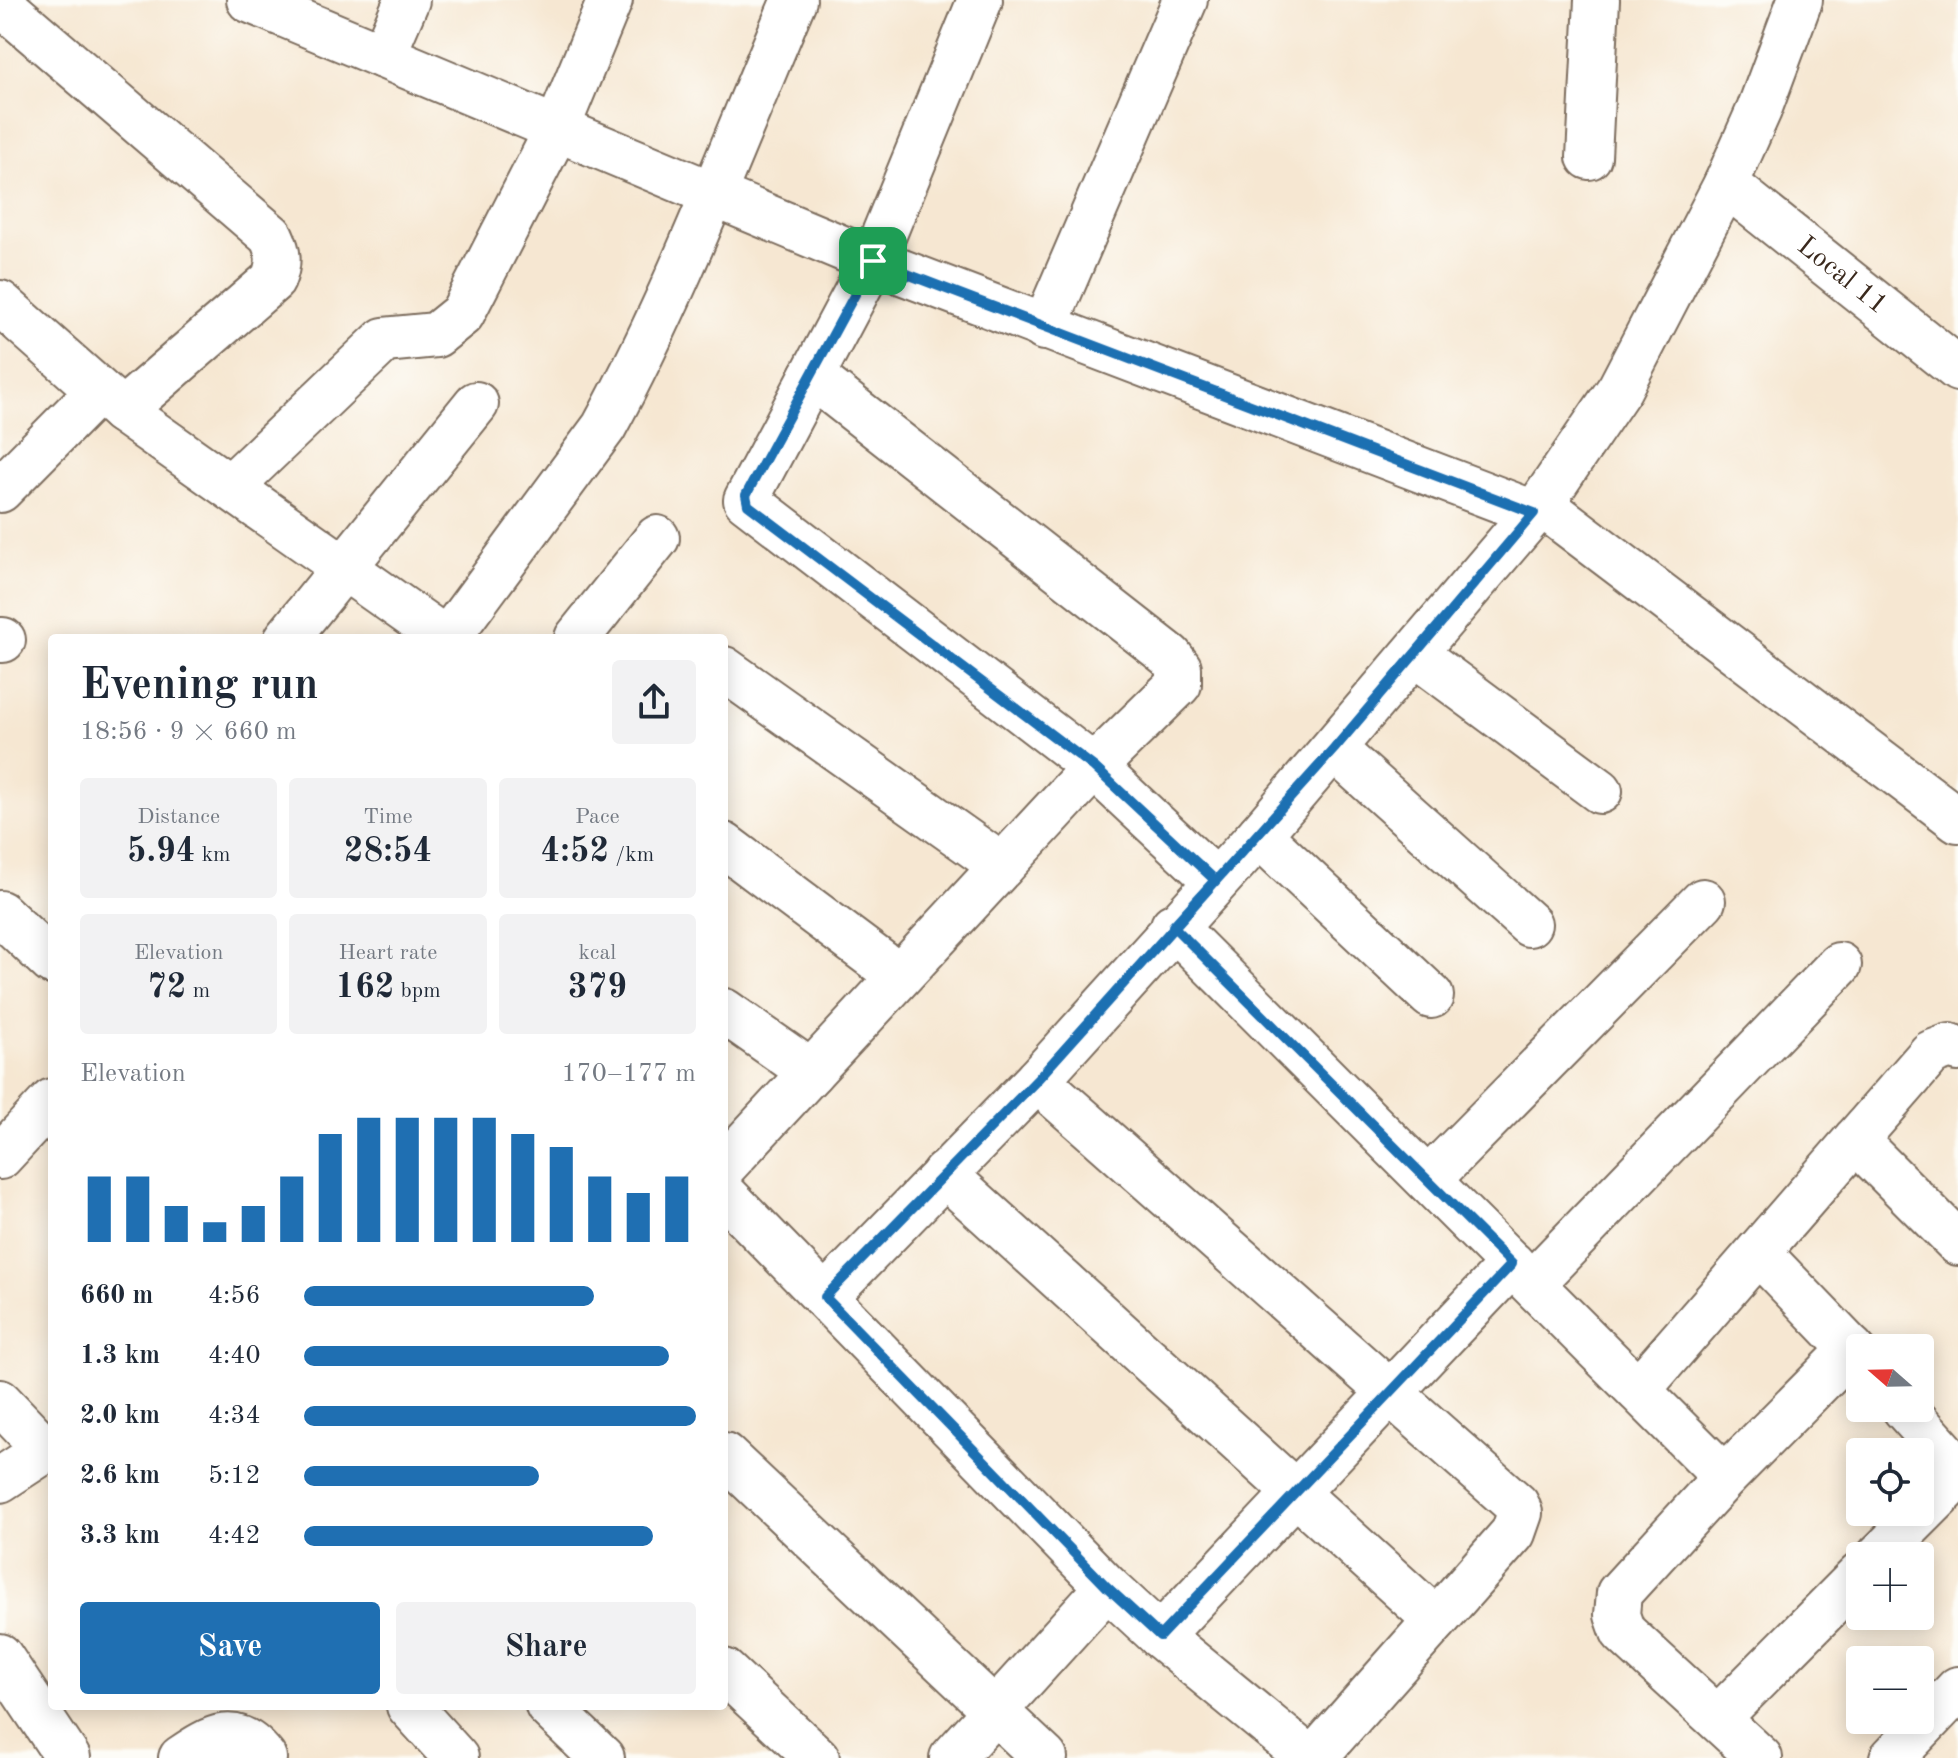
<!DOCTYPE html>
<meta charset="utf-8">
<style>
:root{--surface:#fff;--page:#f2f2f3;--text:#1f2937;--muted:#747a83;--accent:#1f6fb2}
body{margin:0;font-family:"Old Standard TT",serif;background:var(--page);color:var(--text);height:100vh;display:flex;flex-direction:column;font-size:30px;white-space:nowrap}
*{box-sizing:border-box;margin:0}
p{font-size:26px;color:var(--muted)}
.icon{flex:none;width:44px;height:44px;fill:none;stroke:currentColor;stroke-width:2;stroke-linecap:round;stroke-linejoin:round}
.map{position:relative;flex:1;overflow:hidden}
.side{position:absolute;left:48px;top:634px;width:680px;height:1076px;display:flex;flex-direction:column;background:var(--surface);border-radius:8px;box-shadow:0 4px 20px #0003}
.side>*{flex:none}
.needle{width:52px;rotate:290deg}
.tools{position:absolute;left:1846px;top:1334px;display:grid;gap:16px}
.tools a{display:grid;place-items:center;width:88px;height:88px;border-radius:8px;background:var(--surface);box-shadow:0 4px 20px #0003;font-size:40px}
.pin{position:absolute;display:grid;place-items:center;width:68px;height:68px;color:#fff;margin:-34px;border-radius:16px;box-shadow:0 4px 12px #0006}
.round{display:grid;place-items:center;flex:none;width:84px;height:84px;border-radius:8px;background:var(--page)}
.head{display:flex;align-items:center;justify-content:space-between;height:136px;padding:0 32px}
h1{font-size:44px;font-weight:700;line-height:60px}
.stats{display:grid;grid-template-columns:repeat(3,1fr);gap:12px;height:136px;padding:8px 32px}
.stats div{display:grid;align-content:center;border-radius:8px;background:var(--page);text-align:center}
.stats b{font-size:34px;font-weight:700}
.stats small{font-size:22px;font-weight:400}
.stats p{font-size:22px}
.chart{height:224px;padding:16px 32px}
.chart p{display:flex;justify-content:space-between}
.chart svg{width:100%;height:144px;margin-top:8px;stroke:var(--accent);stroke-width:6}
.action{display:flex;gap:16px;margin-top:auto;padding:16px 32px}
.action a{flex:1;height:92px;border-radius:8px;background:var(--accent);color:#fff;font-size:32px;font-weight:700;line-height:92px;text-align:center}
.action a+a{background:var(--page);color:var(--text)}
ul{padding:0 32px;list-style:none;font-size:26px}
li{display:grid;grid-template-columns:128px 96px 1fr;align-items:center;height:60px}
li i{height:20px;border-radius:10px;background:var(--accent)}
.map>svg:first-child{display:block}
.lines{fill:none;stroke-linecap:round;stroke-linejoin:round}
.minor-casing{stroke:#7c6c5d;stroke-width:48}
.minor{stroke:#fff;stroke-width:44}
.route-casing{stroke:#fff;stroke-width:16}
.route{stroke:#1f6fb2;stroke-width:10}
.labels{text-anchor:middle;dominant-baseline:central;stroke-width:6;stroke-linejoin:round;paint-order:stroke}
.street-label{font-size:28px;fill:#3b2a1e;stroke:#fdfcf7}
</style>
<div class="map">
<svg width="1958" height="1758" viewBox="0 0 1958 1758">
<rect width="100%" height="100%" fill="#fdfcf7"/>
<filter id="ink" filterUnits="userSpaceOnUse"><feTurbulence type="fractalNoise" baseFrequency=".0125" numOctaves="2"/><feDisplacementMap in="SourceGraphic" scale="16" xChannelSelector="R" yChannelSelector="G"/><feConvolveMatrix kernelMatrix="1 2 1 2 8 2 1 2 1" color-interpolation-filters="sRGB"/></filter>
<filter id="wash" filterUnits="userSpaceOnUse"><feTurbulence type="fractalNoise" baseFrequency=".006" numOctaves="4" result="noise"/><feDisplacementMap in="SourceGraphic" scale="32" xChannelSelector="R" yChannelSelector="G"/><feGaussianBlur stdDeviation="1.8" result="paint"/><feColorMatrix in="noise" values="0 0 0 0 0 0 0 0 0 0 0 0 0 0 0 0 0 1.4 0 .05"/><feComposite in="paint" operator="in"/></filter>
<g filter="url(#wash)">
<rect width="100%" height="100%" fill="#f6e7d2"/>
</g>
<g filter="url(#ink)">
<g class="lines">
<defs>
<g id="minor">
<path d="M249,0l624,261 661,252"/>
<path d="M980,0l-107,261 -127,239 348,267 121,113"/>
<path d="M0,3l271,233c8,17 9,26 2,44l-151,131"/>
<path d="M383,56l24,-56"/>
<path d="M1589,157l8,-157"/>
<path id="s1" d="M1726,184l232,185"/>
<path d="M0,303l122,108 322,227"/>
<path d="M1044,328l141,-328"/>
<path d="M231,486l153,-146 52,-5 26,-21 95,-185 53,-129"/>
<path d="M0,490l98,-99"/>
<path d="M1541,504l417,316"/>
<path d="M287,638l189,-234"/>
<path d="M448,638l156,-211c74,-136 129,-284 190,-427"/>
<path d="M577,638l80,-100"/>
<path d="M0,640h3"/>
<path d="M1415,654l185,137"/>
<path d="M724,669l278,197"/>
<path d="M1334,749l195,175"/>
<path d="M1259,835l172,161"/>
<path d="M724,845l175,131"/>
<path d="M0,913l52,49"/>
<path d="M1173,926l552,551"/>
<path d="M724,1011l87,61"/>
<path d="M1037,1080l480,425 3,8 -7,20 -199,225"/>
<path d="M1855,1140l103,103"/>
<path d="M0,1157l52,-56"/>
<path d="M724,1166l370,-399 85,-83v-16l-9,-12 -358,-280"/>
<path d="M944,1174l492,446"/>
<path d="M1428,1180l275,-279"/>
<path d="M724,1194l383,393 53,49 149,122"/>
<path d="M1758,1252l102,106"/>
<path d="M1532,1283l307,-318"/>
<path d="M825,1297l212,-217 222,-245 282,-331 79,-116 106,-204 33,-74 41,-110"/>
<path d="M1638,1390l293,-337 19,-7 8,3"/>
<path d="M0,1402l46,48"/>
<path d="M1904,1408l54,60"/>
<path d="M724,1455l321,303"/>
<path d="M0,1480l52,-34"/>
<path d="M1879,1556l79,-79"/>
<path d="M1160,1636l352,-372"/>
<path d="M0,1656l68,102"/>
<path d="M724,1671l93,87"/>
<path d="M409,1706l47,52"/>
<path d="M548,1706l54,52"/>
<path d="M1718,1718l142,-143"/>
<path d="M181,1758c31,-21 55,-36 83,0"/>
<path d="M952,1758l155,-171"/>
<path d="M1760,1758l-137,-126 -6,-17 2,-22 106,-116 127,-128"/>
<path d="M1892,1758l66,-69"/>
</g>
</defs>
<use href="#minor" class="minor-casing"/>
<use href="#minor" class="minor"/>
</g>
</g>
<g class="lines" filter="url(#ink)">
<defs>
<path id="route" d="M873,261l-127,234 2,10 346,262 121,113 -42,46 339,338 -352,372 -53,-49 -282,-290 212,-217 297,-331 200,-236 -661,-252"/>
</defs>
<use href="#route" class="route-casing"/>
<use href="#route" class="route"/>
</g>
<g class="labels">
<g class="street-label">
<text stroke="none"><textPath href="#s1" startOffset="148">Local 11</textPath></text>
</g>
</g>
</svg>
<div class="tools">
<a><svg class="needle" viewBox="-14 -14 28 28"><path d="M0-13l5 13h-10z" fill="#e53935"/><path d="M0 13l5-13h-10z" fill="#747a83"/></svg></a>
<a><svg class="icon" aria-label="locate" viewBox="0 0 24 24"><circle cx="12" cy="12" r="6"/><path d="M12 2v4M12 18v4M2 12h4M18 12h4"/></svg></a>
<a>+</a>
<a>−</a>
</div>
<div class="pin" style="left:873px;top:261px;background:#1e9e55"><svg class="icon" aria-label="arrive" viewBox="0 0 24 24"><path d="M6 21V4h12l-3 4 3 4H6"/></svg></div>
<section class="side">
<div class="head"><div><h1>Evening run</h1><p>18:56 · 9 × 660 m</p></div><a class="round"><svg class="icon" aria-label="share" viewBox="0 0 24 24"><path d="M12 15V3M7 8l5-5 5 5M5 13v7h14v-7"/></svg></a></div>
<div class="stats">
<div><p>Distance</p><b>5.94<small> km</small></b></div>
<div><p>Time</p><b>28:54</b></div>
<div><p>Pace</p><b>4:52<small> /km</small></b></div>
</div>
<div class="stats">
<div><p>Elevation</p><b>72<small> m</small></b></div>
<div><p>Heart rate</p><b>162<small> bpm</small></b></div>
<div><p>kcal</p><b>379</b></div>
</div>
<div class="chart"><p><span>Elevation</span>170–177 m</p>
<svg viewBox="0 0 160 44" preserveAspectRatio="none"><path d="M5 44V24M15 44V24M25 44V33M35 44V38M45 44V33M55 44V24M65 44V11M75 44V6M85 44V6M95 44V6M105 44V6M115 44V11M125 44V15M135 44V24M145 44V29M155 44V24"/></svg>
</div>
<ul>
<li><b>660 m</b>4:56<i style="width:74%"></i></li>
<li><b>1.3 km</b>4:40<i style="width:93%"></i></li>
<li><b>2.0 km</b>4:34<i style="width:100%"></i></li>
<li><b>2.6 km</b>5:12<i style="width:60%"></i></li>
<li><b>3.3 km</b>4:42<i style="width:89%"></i></li>
</ul>
<div class="action"><a>Save</a><a>Share</a></div>
</section>
</div>
